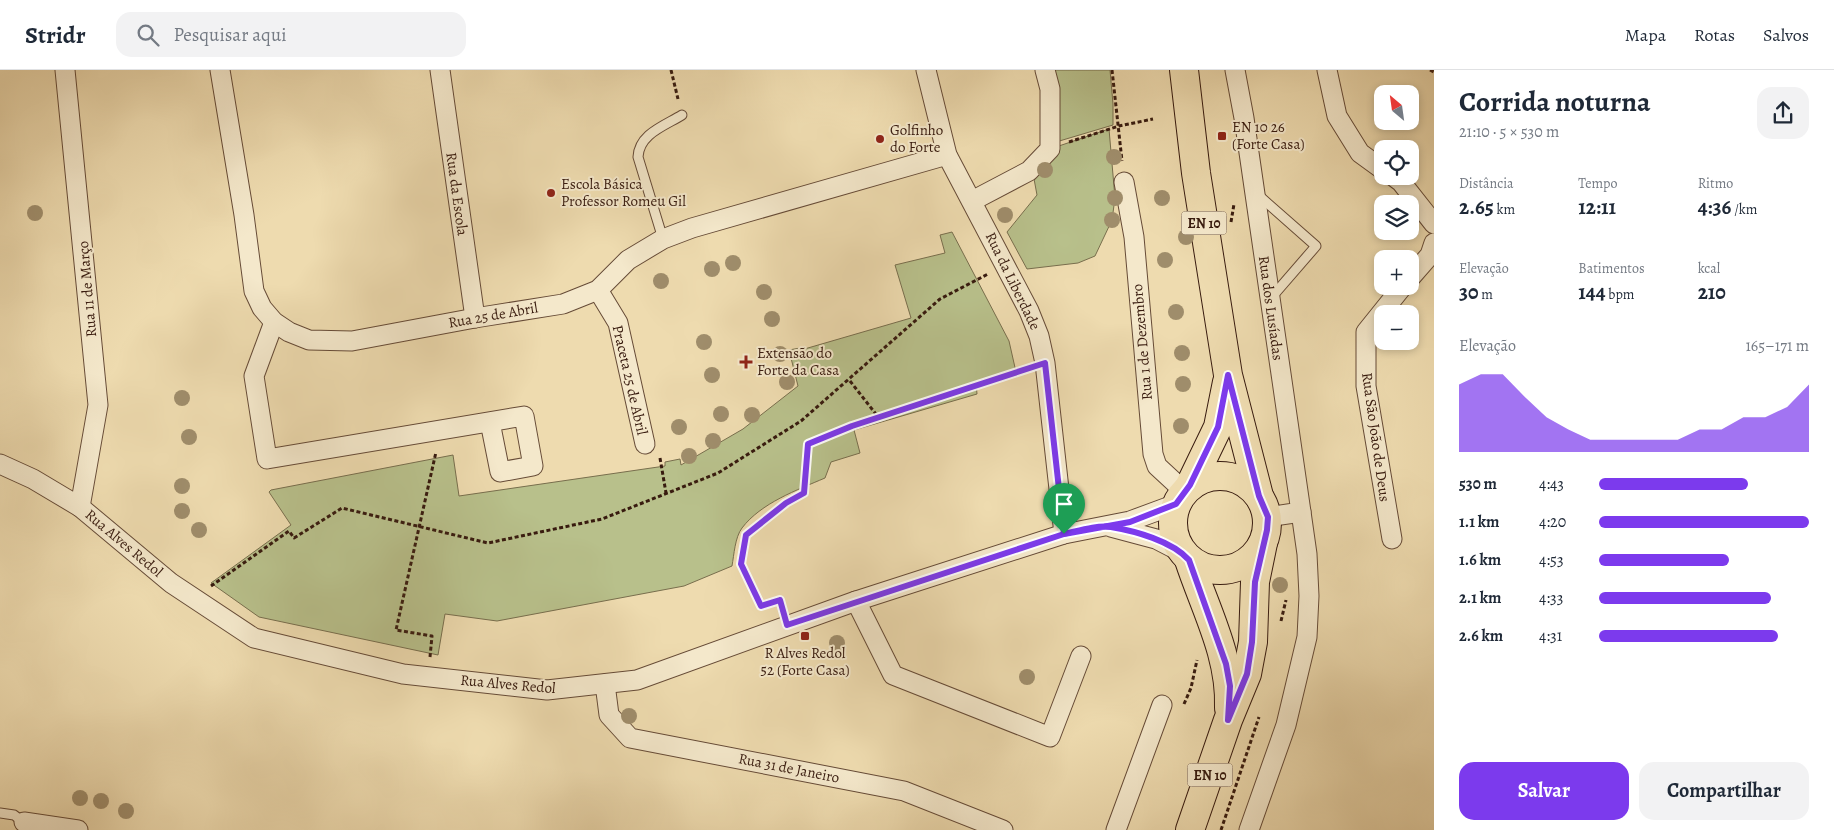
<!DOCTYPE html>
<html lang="pt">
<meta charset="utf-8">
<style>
:root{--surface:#fff;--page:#f2f2f3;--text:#1f2937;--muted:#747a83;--line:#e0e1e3;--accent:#7c3aed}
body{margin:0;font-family:Alegreya,serif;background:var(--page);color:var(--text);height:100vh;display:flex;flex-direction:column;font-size:19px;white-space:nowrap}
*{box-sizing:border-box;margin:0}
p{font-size:16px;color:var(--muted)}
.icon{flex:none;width:28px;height:28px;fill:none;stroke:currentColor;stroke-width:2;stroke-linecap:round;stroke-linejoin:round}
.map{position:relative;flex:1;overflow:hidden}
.drawer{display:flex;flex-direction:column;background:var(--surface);width:400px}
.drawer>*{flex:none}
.needle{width:32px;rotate:331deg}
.tools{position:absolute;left:1374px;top:15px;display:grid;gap:10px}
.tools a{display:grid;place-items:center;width:45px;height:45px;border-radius:10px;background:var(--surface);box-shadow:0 2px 8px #0003;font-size:25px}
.pin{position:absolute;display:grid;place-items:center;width:42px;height:42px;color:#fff;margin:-51px -21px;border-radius:50% 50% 50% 0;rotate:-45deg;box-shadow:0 0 5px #0007}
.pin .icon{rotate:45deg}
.round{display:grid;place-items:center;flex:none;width:52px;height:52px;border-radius:15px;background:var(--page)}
.summary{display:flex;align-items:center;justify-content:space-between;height:85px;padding:0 25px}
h1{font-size:28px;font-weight:700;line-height:38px}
.stats{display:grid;grid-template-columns:repeat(3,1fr);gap:8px;height:85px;padding:5px 25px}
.stats div{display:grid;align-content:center}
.stats b{font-size:21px;font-weight:700}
.stats small{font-size:14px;font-weight:400}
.stats p{font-size:14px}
.chart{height:140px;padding:10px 25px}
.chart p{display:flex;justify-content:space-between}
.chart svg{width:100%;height:90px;margin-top:5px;fill:var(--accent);opacity:.7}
.primary-button{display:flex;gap:10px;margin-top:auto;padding:10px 25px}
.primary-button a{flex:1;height:58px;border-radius:15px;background:var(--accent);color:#fff;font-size:20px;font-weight:700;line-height:58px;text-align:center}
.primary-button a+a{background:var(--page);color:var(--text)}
ul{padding:0 25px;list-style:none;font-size:16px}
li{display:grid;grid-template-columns:80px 60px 1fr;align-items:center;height:38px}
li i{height:12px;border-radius:6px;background:var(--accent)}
header{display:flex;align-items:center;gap:30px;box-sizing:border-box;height:70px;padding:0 25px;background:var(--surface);border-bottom:1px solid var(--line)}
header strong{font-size:24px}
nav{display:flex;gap:28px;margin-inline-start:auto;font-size:18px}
.search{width:350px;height:45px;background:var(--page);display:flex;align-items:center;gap:12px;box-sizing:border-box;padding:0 18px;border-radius:15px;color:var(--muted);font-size:19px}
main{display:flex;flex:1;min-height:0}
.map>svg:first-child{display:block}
.green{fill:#b8c08b;stroke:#786e4d}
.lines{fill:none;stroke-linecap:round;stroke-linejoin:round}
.lane-casing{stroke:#664b37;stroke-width:11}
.street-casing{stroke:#664b37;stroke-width:21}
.primary-casing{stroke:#381b0f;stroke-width:30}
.path{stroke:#381b0f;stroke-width:3;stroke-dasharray:4 2.5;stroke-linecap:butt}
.lane{stroke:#f4e8cb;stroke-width:9}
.street{stroke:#f4e8cb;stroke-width:19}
.primary{stroke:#eedbaf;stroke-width:28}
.tree{fill:#9f8d6b}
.route-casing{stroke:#fff;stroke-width:10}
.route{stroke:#7c3aed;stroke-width:6}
.poi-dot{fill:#8f2418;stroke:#f4e8cb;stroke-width:2}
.labels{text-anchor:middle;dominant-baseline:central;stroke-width:4;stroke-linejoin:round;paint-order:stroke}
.shield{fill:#f4e8cb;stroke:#705847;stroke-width:1}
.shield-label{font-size:14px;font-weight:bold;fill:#381b0f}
.poi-label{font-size:15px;fill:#381b0f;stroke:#f4e8cb;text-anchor:start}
.street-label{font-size:15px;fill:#381b0f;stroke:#f4e8cb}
</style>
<header>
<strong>Stridr</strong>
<div class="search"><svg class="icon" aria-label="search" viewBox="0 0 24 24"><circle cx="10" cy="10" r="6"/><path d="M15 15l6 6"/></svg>Pesquisar aqui</div>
<nav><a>Mapa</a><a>Rotas</a><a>Salvos</a></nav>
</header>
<main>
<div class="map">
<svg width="1434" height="760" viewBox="0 0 1434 760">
<rect width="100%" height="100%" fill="#eedbaf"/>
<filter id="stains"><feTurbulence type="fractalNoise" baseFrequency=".004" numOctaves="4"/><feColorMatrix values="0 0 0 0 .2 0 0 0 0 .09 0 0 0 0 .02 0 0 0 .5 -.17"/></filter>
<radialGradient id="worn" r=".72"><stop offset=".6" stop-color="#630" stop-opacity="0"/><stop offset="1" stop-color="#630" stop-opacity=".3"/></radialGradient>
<g class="green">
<path d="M1050,0h60l3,34v21l-57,17z"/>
<path d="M1109,59l6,69 -3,22 -17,36 -17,7 -51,6 -20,-37 30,-37 -5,-27 18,-19z"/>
<path d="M952,162l57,109 7,31 -40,11 1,11 -123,36 6,23 -29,9 -6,16c-28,12 -64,25 -83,50 -7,9 -8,27 -10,38l-48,20 -187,35 -52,-7 -7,41 -179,-38 -48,-34 80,-58 -22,-33 2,-2 182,-35 6,41 206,-30v-4l15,-3 1,6 62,-36 55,-43 -9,-36 11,-2 1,2 110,-32 -16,-53 50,-12 -5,-18z"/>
</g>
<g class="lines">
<defs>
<g id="lane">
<path d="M1257,124l59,52 -45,52"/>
<path d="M663,169l-25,-82c1,-23 26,-31 44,-42"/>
<path d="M0,743l14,2 12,9"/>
</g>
<g id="street">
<path d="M65,0l33,335 -18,102"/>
<path d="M220,0l24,145 10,76 8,17 12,14 15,10 20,8 43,1 123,-23 88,-14 35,-14 30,-30 35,-21 29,-11 255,-73"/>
<path d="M440,0l35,248"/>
<path d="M926,0l21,85 82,156 10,25 6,27 19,171"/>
<path d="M1235,0l9,48 57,394 -34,5"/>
<path d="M1327,0l10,46 23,37 22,16"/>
<path d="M1393,106l8,6 33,42"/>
<path d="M1124,112l10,55 19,217 4,12 27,25"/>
<path d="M972,131l57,-30 21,-22v-60l-5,-19"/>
<path d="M1410,208l20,-23 4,-12"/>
<path d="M598,220l20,33 27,121"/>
<path d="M274,252l-20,54 13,83 257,-43 9,50 -33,6 -10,-50"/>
<path d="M0,394l33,15 47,28 91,76 83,55 149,36 144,16 90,-10 219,-79 208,-67 66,-13 46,-17"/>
<path d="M1111,457l45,12 27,14"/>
<path d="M1392,469l-26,-153v-54l37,-46"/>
<path d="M856,531l37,74 157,62 31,-81"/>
<path d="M605,614l4,31 21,23 274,53 99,39"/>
<path d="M24,752l54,8"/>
<path d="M1116,760l46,-125"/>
<path d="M1249,760l37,-105 21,-88 2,-41 -2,-42 -6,-42"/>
</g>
<g id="primary">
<path d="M1184,0l12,103 32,202 31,121"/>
<circle cx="1220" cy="453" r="47"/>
<path d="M1190,415l28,-58 9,-45"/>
<path d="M1189,490c16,49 42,95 40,148"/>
<path d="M1190,760l38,-110 19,-46 6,-32 2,-60 8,-39"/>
</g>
</defs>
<use href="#lane" class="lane-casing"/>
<use href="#street" class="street-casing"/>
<use href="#primary" class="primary-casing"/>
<g class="path">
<path d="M671,0l7,29"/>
<path d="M1112,0l10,91"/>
<path d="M1430,0l4,2"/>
<path d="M1069,72l50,-16 34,-7"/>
<path d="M1231,152l3,-18"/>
<path d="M850,311l29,37"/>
<path d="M660,388l6,35"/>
<path d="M211,516l78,-55 5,7 48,-30 146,35 114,-24 116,-46 83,-52 139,-122 48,-25"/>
<path d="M782,537l-2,-7 -19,6 -20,-42 6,-29 39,-32 18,-10 4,-49 44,-18 173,-56"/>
<path d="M1281,551l5,-21"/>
<path d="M430,587l2,-21 -36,-6 40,-178"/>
<path d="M1184,634l7,-16 6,-28"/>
<path d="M1221,760l38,-113"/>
</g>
<use href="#lane" class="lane"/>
<use href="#street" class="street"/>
<use href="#primary" class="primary"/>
</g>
<g class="tree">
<circle cx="1114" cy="87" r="8"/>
<circle cx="1045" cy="100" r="8"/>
<circle cx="1115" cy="128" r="8"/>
<circle cx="1162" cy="128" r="8"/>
<circle cx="35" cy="143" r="8"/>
<circle cx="1005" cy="145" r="8"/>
<circle cx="1112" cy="150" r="8"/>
<circle cx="1186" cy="167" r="8"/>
<circle cx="1165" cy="190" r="8"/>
<circle cx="733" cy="193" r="8"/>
<circle cx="712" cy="199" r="8"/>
<circle cx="661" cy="211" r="8"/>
<circle cx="764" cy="222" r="8"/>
<circle cx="1176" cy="242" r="8"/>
<circle cx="772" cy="249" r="8"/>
<circle cx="704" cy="272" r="8"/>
<circle cx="1182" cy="283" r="8"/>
<circle cx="780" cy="284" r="8"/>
<circle cx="712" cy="305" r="8"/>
<circle cx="787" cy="312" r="8"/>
<circle cx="1183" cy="314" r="8"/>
<circle cx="182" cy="328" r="8"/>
<circle cx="721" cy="344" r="8"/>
<circle cx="752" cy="345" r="8"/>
<circle cx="1181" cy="356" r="8"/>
<circle cx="679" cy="357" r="8"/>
<circle cx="189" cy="367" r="8"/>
<circle cx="713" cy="371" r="8"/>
<circle cx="689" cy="386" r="8"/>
<circle cx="182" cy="416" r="8"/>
<circle cx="182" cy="441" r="8"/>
<circle cx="199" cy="460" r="8"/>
<circle cx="1280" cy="515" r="8"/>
<circle cx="837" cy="573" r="8"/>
<circle cx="1027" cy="607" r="8"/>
<circle cx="629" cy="646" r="8"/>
<circle cx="80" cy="728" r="8"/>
<circle cx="101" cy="731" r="8"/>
<circle cx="126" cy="741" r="8"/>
</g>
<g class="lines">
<defs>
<path id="route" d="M1064,464l-277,91 -7,-25 -19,6 -20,-42 5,-29 40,-32 18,-10 4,-49 44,-18 193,-63 19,171c14,-3 32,-9 47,-7 24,4 61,14 78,33l37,104 4,22 -2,34 19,-46 5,-32 3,-60 12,-52 1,-13 -9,-21 -31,-121 -10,52 -28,58 -14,19 -46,18 -66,12"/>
</defs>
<use href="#route" class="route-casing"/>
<use href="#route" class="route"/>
</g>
<g class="poi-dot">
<rect x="1217" y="61" width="10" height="10" rx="2.5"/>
<circle cx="880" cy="69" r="5"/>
<circle cx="551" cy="123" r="5"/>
<path d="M743.5 284.5h5v5h5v5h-5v5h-5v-5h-5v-5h5z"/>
<rect x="800" y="561" width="10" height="10" rx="2.5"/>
</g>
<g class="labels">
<g class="shield">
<rect x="1181.5" y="141.5" width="45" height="23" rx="4"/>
<rect x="1187.5" y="693.5" width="45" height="23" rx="4"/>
</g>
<g class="shield-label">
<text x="1204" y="153">EN 10</text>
<text x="1210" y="705">EN 10</text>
</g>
<g class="poi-label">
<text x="1232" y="57">EN 10 26<tspan x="1232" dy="17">(Forte Casa)</tspan></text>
<text x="890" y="60">Golfinho<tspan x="890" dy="17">do Forte</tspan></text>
<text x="561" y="114">Escola Básica<tspan x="561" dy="17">Professor Romeu Gil</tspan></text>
<text x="757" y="283">Extensão do<tspan x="757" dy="17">Forte da Casa</tspan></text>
<text x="805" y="583" text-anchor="middle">R Alves Redol<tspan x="805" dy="17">52 (Forte Casa)</tspan></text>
</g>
<g class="street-label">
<text transform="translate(457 124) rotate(82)">Rua da Escola</text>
<text transform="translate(1013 211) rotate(64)">Rua da Liberdade</text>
<text transform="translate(87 219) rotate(-95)">Rua 11 de Março</text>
<text transform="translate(1271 238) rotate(82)">Rua dos Lusíadas</text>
<text transform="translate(493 245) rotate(-10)">Rua 25 de Abril</text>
<text transform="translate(1142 272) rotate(-95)">Rua 1 de Dezembro</text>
<text transform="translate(630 310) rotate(77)">Praceta 25 de Abril</text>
<text transform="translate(1376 367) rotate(82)">Rua São João de Deus</text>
<text transform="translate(124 473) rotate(40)">Rua Alves Redol</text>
<text transform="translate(508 614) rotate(5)">Rua Alves Redol</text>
<text transform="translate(789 698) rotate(11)">Rua 31 de Janeiro</text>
</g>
</g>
<rect width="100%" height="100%" filter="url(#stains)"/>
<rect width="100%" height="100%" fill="url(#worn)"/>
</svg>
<div class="tools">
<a><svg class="needle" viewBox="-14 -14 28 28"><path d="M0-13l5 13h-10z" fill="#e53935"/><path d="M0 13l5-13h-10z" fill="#747a83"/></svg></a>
<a><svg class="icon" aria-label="locate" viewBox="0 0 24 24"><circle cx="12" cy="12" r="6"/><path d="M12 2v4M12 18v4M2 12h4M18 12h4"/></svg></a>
<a><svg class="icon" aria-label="layers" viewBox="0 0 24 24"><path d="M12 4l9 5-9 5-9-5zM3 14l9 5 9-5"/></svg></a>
<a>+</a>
<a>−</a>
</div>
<div class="pin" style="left:1064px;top:464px;background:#1e9e55"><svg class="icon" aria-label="arrive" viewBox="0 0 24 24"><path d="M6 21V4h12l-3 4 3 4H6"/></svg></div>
</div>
<section class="drawer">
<div class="summary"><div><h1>Corrida noturna</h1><p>21:10 · 5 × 530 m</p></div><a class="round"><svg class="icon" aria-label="share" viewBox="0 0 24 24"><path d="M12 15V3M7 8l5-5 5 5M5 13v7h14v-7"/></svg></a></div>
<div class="stats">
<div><p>Distância</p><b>2.65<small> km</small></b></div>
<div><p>Tempo</p><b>12:11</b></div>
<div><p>Ritmo</p><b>4:36<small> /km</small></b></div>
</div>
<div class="stats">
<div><p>Elevação</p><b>30<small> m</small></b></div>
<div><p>Batimentos</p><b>144<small> bpm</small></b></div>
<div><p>kcal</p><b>210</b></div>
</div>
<div class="chart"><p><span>Elevação</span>165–171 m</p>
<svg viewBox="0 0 160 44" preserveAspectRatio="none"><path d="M0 44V11L10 6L20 6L30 17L40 27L50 33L60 38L70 38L80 38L90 38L100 38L110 33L120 33L130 27L140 27L150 22L160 11V44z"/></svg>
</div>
<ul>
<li><b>530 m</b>4:43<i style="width:71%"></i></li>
<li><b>1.1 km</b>4:20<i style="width:100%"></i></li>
<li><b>1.6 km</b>4:53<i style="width:62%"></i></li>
<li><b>2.1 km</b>4:33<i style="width:82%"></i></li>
<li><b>2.6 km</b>4:31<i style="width:85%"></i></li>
</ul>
<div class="primary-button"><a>Salvar</a><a>Compartilhar</a></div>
</section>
</main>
